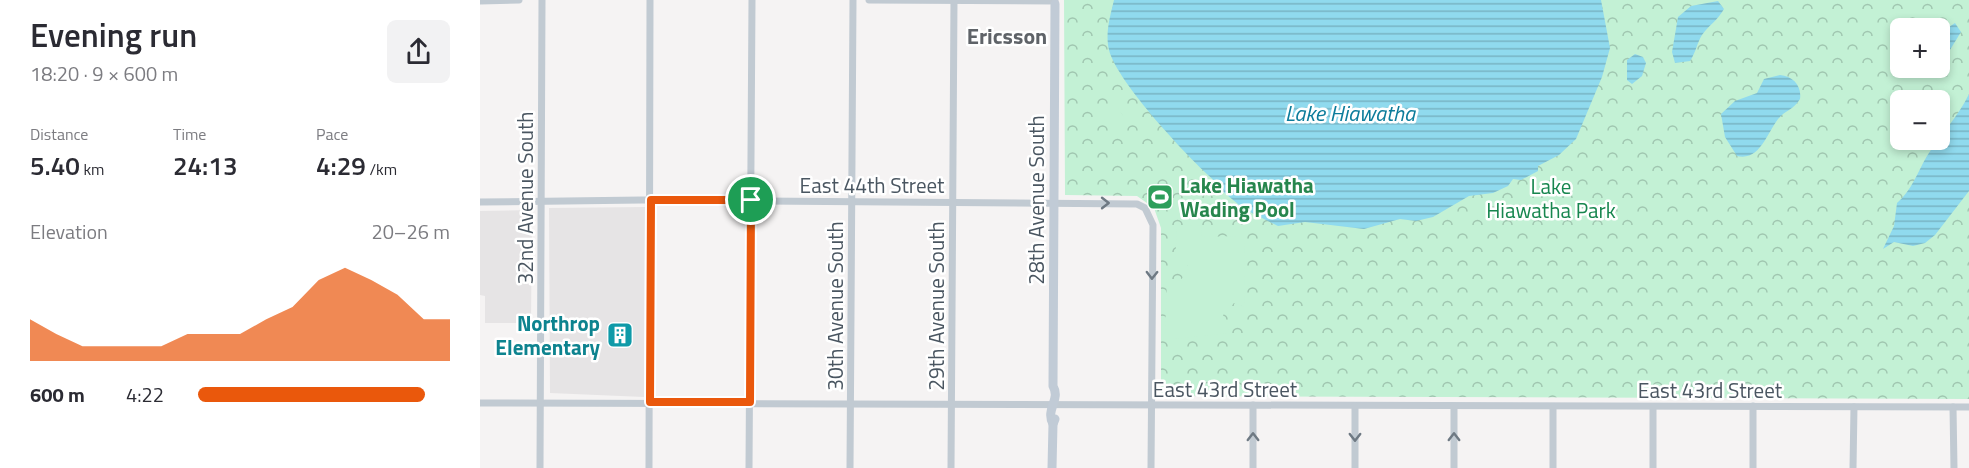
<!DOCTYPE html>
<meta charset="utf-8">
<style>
:root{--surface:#fff;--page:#f2f2f3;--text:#2b2b33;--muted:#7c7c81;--accent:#ea580c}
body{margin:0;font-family:"Titillium Web",sans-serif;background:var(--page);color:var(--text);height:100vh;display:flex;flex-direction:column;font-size:22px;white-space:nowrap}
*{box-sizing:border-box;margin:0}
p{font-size:20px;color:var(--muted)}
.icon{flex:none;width:33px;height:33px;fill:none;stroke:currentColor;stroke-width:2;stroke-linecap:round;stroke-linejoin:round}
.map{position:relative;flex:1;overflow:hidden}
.panel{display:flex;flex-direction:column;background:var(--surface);width:480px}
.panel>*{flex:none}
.fabs{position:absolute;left:1410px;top:18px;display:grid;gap:12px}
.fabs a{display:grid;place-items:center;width:60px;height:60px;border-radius:9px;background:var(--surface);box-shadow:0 3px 9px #0003;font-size:30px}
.pin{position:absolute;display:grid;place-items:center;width:51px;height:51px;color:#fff;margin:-26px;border:3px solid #fff;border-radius:50%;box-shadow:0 2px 6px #0007}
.round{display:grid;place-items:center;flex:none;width:63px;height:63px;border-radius:9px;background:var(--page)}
.summary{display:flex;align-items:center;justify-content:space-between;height:102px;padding:0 30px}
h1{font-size:33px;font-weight:600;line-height:45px}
.figures{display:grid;grid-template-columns:repeat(3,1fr);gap:9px;height:102px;padding:6px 30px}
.figures div{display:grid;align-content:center}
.figures b{font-size:26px;font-weight:600}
.figures small{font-size:16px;font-weight:400}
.figures p{font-size:16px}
.chart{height:168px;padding:12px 30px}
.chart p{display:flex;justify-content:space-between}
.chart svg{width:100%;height:108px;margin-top:6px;fill:var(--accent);opacity:.7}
ul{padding:0 30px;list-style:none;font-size:20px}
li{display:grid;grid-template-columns:96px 72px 1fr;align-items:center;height:45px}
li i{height:15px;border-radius:8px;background:var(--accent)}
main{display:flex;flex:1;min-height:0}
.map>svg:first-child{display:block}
.education{fill:#e6e4e5}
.park{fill:url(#park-crowns);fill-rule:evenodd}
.pitch{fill:#c3f1d5}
.water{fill:url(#water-rules)}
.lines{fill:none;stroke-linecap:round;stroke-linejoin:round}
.street{stroke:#c1cad2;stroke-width:7}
.secondary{stroke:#c1cbd6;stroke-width:9}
.oneway{stroke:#6e7983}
.route-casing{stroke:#fff;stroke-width:12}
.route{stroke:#ea580c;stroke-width:8}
.labels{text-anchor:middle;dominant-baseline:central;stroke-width:5;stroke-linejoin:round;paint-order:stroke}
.street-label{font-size:21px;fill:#4a5661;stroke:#fff}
.leisure-label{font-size:21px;font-weight:bold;fill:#27864d;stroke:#fff;text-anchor:start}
.park-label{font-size:21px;fill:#17864f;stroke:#fff}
.culture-label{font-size:21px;font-weight:bold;fill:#0d838f;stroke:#fff;text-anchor:end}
.neighbourhood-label{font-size:22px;font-weight:bold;fill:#5f6368;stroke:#fff}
.water-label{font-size:22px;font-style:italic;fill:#0c7c9b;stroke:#fff}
</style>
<main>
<section class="panel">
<div class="summary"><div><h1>Evening run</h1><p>18:20 · 9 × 600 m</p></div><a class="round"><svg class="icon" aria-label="share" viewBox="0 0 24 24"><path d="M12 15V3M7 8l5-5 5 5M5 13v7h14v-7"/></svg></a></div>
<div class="figures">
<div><p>Distance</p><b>5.40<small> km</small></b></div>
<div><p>Time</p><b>24:13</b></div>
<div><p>Pace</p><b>4:29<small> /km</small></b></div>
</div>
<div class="chart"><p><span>Elevation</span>20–26 m</p>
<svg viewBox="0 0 160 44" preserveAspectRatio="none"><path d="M0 44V27L10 33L20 38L30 38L40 38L50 38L60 33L70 33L80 33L90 27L100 22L110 11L120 6L130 11L140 17L150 27L160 27V44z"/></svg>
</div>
<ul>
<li><b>600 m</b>4:22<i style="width:90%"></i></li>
</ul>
</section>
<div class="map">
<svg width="1489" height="468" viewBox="0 0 1489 468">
<defs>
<pattern id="park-crowns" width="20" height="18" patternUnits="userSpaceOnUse" patternTransform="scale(1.5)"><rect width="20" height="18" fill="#c3f1d5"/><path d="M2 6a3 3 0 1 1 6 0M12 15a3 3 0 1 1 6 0" fill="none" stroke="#a0c6b0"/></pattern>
<pattern id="water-rules" width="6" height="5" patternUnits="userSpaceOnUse" patternTransform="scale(1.5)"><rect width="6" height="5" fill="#90daee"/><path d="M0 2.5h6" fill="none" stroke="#78b4c4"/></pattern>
</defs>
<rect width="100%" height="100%" fill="#f5f3f3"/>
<g class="education">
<path d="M165,207l-1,190 -94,-4 -1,-185z"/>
<path d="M52,210l-1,113h-46v-27l-5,-1v-84z"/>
</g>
<path class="park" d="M584,0h905v399l-808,-3v-168l-7,-20 -17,-12 -72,-1zM1420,28h40v40h-40zM1420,100h40v40h-40z"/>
<g class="pitch">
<path d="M634,101l15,24 -15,10 -15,-24z"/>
<path d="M697,225l25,1 -1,11 37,-1 7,6 -1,65 -10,-4 -11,12 7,18 -58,6 -7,-6 2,-54 13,2 9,-12 -2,-4h-12z"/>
</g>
<g class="water">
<path d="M634,0h487l9,48 -8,29 -26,62 -17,16 -21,11v5l-17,9 -8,-1 -5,7 -15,7 -24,3 -36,21 -17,4 -16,-2 -36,10 -59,-7 -27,4 -34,-17 -29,-24 1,-3c-27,-23 -99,-100 -107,-132 -4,-17 1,-33 5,-50z"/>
<path d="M1238,1l6,8c-6,11 -15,16 -22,26 -5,8 -6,17 -12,26l-15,2 -3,-11 6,-35 13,-11z"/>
<path d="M1475,23l6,9 -21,34v-33z"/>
<path d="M1155,54l8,3 3,6 -4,13 -10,8 -5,-4v-20z"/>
<path d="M1300,75c13,1 22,11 20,24 -5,8 -10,10 -17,15 -15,12 -20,48 -46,42l-12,-19 -4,-23 14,-13 22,-8 7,-14z"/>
<path d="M1489,94v97l-34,44 -10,8 -12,3 -19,-4 -11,7 11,-23 3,-23c15,-13 20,-30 30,-47 13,-21 31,-39 42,-62z"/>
</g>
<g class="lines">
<g class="street">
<path d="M389,0l186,1"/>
<path d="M0,1l39,-1"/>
<path d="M0,202l162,-2 495,4 8,4 8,17 -2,243"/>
<path d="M0,403l1489,4"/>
<path d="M1273,406v62"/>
<path d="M1073,407v61"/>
<path d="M1173,407v61"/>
<path d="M1473,407l1,61"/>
<path d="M60,468l2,-468"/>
<path d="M169,468l1,-468"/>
<path d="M269,468l3,-468"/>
<path d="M370,468l3,-468"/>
<path d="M471,468l3,-468"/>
<path d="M773,468v-63"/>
<path d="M875,468v-62"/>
<path d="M974,468v-62"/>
<path d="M1373,468l1,-61"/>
</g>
<g class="secondary">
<path d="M573,424c-8,-15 8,-24 0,-38l2,-382"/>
<path d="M572,468l1,-44 2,-5"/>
</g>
</g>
<defs><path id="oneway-chevron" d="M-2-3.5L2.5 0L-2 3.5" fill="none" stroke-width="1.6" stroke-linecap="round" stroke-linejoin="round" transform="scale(1.5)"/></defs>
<g class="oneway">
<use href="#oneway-chevron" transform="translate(625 203)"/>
<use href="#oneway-chevron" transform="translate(672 275) rotate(91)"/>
<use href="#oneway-chevron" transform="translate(773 437) rotate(-90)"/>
<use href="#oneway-chevron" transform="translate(875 437) rotate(90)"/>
<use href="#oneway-chevron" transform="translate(974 437) rotate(-90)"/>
</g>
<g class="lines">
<defs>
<path id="route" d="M171,200h100l-1,202h-100z"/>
</defs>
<use href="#route" class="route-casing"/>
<use href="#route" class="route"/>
</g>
<defs>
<symbol id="stadium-square" viewBox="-11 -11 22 22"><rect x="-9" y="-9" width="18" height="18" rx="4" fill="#2e9e5b" stroke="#fff"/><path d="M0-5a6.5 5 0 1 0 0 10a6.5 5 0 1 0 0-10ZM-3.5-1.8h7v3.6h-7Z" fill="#fff"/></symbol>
<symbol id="building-square" viewBox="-11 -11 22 22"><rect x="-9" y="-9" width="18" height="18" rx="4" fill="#0f9aa8" stroke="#fff"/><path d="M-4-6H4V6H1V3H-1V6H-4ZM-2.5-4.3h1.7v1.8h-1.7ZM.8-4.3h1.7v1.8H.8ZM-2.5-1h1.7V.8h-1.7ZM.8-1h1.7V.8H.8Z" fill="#fff"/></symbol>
</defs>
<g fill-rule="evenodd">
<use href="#stadium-square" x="665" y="182" width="30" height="30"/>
<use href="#building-square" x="125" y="320" width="30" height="30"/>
</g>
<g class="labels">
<g class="street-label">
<text x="392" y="185">East 44th Street</text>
<text transform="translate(45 198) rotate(-90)">32nd Avenue South</text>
<text transform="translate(556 200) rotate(-90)">28th Avenue South</text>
<text transform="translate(355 306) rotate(-90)">30th Avenue South</text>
<text transform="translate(456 306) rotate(-90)">29th Avenue South</text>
<text x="745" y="389">East 43rd Street</text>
<text x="1230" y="390">East 43rd Street</text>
</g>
<g class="leisure-label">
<text x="700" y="185">Lake Hiawatha<tspan x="700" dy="24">Wading Pool</tspan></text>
</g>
<g class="park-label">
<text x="1071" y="186">Lake<tspan x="1071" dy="24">Hiawatha Park</tspan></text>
</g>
<g class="culture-label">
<text x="120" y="323">Northrop<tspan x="120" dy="24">Elementary</tspan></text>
</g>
<g class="neighbourhood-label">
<text x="527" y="36">Ericsson</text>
</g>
<g class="water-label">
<text x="870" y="113">Lake Hiawatha</text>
</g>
</g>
</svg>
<div class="fabs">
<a>+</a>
<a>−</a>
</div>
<div class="pin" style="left:271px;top:200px;background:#1e9e55"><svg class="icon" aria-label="arrive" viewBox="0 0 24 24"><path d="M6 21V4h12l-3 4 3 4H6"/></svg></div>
</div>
</main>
